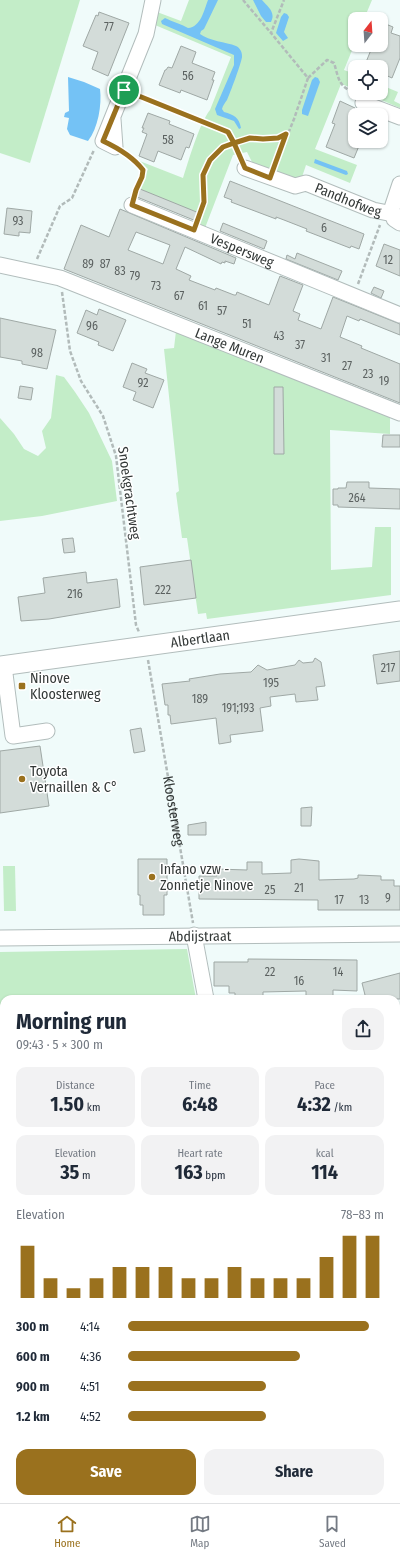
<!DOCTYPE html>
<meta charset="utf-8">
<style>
:root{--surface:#fff;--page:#f2f2f3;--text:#1f2937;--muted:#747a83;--line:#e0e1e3;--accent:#9a711e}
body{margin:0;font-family:"Fira Sans Condensed",sans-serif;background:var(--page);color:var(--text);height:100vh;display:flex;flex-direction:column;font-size:15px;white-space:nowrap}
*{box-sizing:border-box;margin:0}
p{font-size:13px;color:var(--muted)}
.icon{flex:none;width:22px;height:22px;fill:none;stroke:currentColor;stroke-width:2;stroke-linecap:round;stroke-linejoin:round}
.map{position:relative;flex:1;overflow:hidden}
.details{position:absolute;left:0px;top:995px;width:400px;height:508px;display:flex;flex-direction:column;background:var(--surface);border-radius:12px 12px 0 0;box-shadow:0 1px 3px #0004}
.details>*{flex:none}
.needle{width:26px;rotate:17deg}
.fabs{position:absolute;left:348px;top:12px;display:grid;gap:8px}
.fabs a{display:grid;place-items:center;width:40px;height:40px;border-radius:8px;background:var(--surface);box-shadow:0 1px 3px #0004;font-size:20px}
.pin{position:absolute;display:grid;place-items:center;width:34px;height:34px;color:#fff;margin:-17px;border:2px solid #fff;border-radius:50%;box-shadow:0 1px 4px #0007}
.round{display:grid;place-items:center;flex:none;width:42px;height:42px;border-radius:12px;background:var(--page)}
.head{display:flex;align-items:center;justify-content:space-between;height:68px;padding:0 16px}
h1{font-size:22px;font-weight:700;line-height:30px}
.metrics{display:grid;grid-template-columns:repeat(3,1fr);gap:6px;height:68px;padding:4px 16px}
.metrics div{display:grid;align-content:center;border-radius:10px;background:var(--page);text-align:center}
.metrics b{font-size:20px;font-weight:700}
.metrics small{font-size:11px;font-weight:400}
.metrics p{font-size:11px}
.chart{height:112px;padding:8px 16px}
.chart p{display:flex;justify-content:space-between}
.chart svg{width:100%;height:72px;margin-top:4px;stroke:var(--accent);stroke-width:6}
.button{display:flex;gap:8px;margin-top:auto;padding:8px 16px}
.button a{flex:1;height:46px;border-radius:12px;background:var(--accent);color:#fff;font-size:16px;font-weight:700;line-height:46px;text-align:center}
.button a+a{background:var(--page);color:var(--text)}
ul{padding:0 16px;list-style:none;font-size:13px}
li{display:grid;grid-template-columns:64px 48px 1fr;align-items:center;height:30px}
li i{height:10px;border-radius:5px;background:var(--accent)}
.menu{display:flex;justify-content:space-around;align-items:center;height:56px;border-top:1px solid var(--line);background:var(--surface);font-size:11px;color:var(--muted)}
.menu a{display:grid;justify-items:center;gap:2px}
.menu .active{color:var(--accent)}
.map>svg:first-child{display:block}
.built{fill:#daeeed}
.green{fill:#c3edc8}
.water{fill:#74c2f5}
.building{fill:#d3dcd9;stroke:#9fa8a5;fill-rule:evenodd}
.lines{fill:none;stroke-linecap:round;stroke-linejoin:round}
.minor-casing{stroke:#b2bdbc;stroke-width:17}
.major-casing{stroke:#b2bdbc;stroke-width:21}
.path{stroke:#b2bbba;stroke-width:2.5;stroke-dasharray:4 2;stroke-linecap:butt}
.minor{stroke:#fff;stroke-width:15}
.major{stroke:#fff;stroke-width:19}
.rail-casing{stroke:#6e7574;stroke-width:4.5}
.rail{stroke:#fff;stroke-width:3;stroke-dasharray:9;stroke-linecap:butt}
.route-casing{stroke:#fff;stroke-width:8}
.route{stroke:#9a711e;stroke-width:5}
.poi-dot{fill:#9a711e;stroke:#fff;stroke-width:1.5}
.labels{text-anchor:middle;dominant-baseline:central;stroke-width:3;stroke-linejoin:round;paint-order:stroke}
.number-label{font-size:12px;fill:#5b6160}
.street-label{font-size:14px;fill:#333837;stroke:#fff}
.poi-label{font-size:14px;fill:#333837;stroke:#fff;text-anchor:start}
</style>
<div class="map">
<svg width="400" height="1503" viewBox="0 0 400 1503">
<rect width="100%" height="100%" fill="#f0fbfa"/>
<path class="built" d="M240,1499h104l1,4h-104z"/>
<g class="green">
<path d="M0,0h80l-50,163 -30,-10z"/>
<path d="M189,0h183l-8,19h-9v24l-11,27 11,4v15l-14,-5 -26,65 42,16 -7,18 -44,-18 -4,12 -8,4 -40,-15 -7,-14 -14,3 -28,73 -10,-4 4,-10 -59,-25 8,-20 -11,-9 46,18c6,-18 16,-54 27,-68l21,-53 -76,-32 2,-13 24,9z"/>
<path d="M381,85l17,7 -4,9 6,3v4l-35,-15h16z"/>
<path d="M176,331l214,85v18l-60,-4 1,140 41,-3 3,-40h16v68l-184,24 -1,-6 -8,1 -11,-76h-5l-6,-45 3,-2 -15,-142 10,-1z"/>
<path d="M56,375l8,2 11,15 14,21 23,48 5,40 -75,15 -42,5v-103l14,16 10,15 14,7 8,-8 -4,-17 9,-13z"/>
<path d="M3,866h12l1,45h-12z"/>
<path d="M187,949l9,50h-192v40l-4,-3v-84z"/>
<path d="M396,1311l4,1v64l-4,-1z"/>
</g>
<g class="water">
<path d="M208,0h10l-14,29 -3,2 -1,3c9,7 26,8 36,12 4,2 6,6 6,10 1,3 -13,40 -15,44 -2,3 -4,5 -5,9l2,3c10,3 15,5 17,16l-2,1 -5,-8 -17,-6 -2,-6 19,-44v-10l-72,-31 -1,-3 4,-3c8,4 16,6 23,10 13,-1 16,-18 20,-28z"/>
<path d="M253,0h9c6,7 14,12 9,22h-5l-5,-6z"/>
<path d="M284,13l3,1 2,3 -5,15 4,6 -5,3 -7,-8 5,-16z"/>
<path d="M68,77l16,5 16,7c2,16 -2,39 -12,52l-18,-6 -3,-6 2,-11 -5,-1 1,-4 4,-2z"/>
<path d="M315,77l3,1 2,4 -12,34 -6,-2v-4l10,-30z"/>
<path d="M315,159l32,12 1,3 -2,1 -32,-12z"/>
</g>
<g class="building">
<path d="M99,12l30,11 -21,53 -16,-7 6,-17 -15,-6 13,-31 2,1z"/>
<path d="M381,22l12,5 -2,6 9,3v22l-8,20 -11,-5v-6h-17l9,-22h8z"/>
<path d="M181,46l15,6 -4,11 23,9 -3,8h2l-7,20 -26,-10 -1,3 -21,-8 6,-15h1l2,-3 4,1z"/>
<path d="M340,101l15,7 -1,5h1v28h6l-7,17 -28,-11 9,-23 -3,-1z"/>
<path d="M148,113l22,8 -1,3 25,10 -5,14 -3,-1 -5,13 -23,-9 -4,11 -15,-6 8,-22 -5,-2 2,-4h-2z"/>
<path d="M230,181l134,53 -5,15 -8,-3 -1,2 -44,-17 1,-2 -23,-9 -8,-3v2l-45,-17 1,-2 -8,-3z"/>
<path d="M140,189l59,24 -3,8 -59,-24z"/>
<path d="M7,208l25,3 -2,22 -11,-1v4l-15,-2z"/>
<path d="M120,209l116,49 -2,6 -9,-3v2l-3,-1 -1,2 -36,-17 -9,22 15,7 -2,4 26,10 1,-2 18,7h2l1,-3 32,13 11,-29 23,9 -10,26 7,3 -2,6 23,9 12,-32 67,27v11l-40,-16 -1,2 -12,-5 -7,21 22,9 -1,2 39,16v39l-336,-134 17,-44 28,12zM136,232l34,13 -7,19 -35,-14z"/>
<path d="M223,223l44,18 -3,8 -44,-18z"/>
<path d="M384,244l16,6v26l-24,-10z"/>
<path d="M297,253l45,18 -4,9 -52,-21 1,-4 8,4z"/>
<path d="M374,287l10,4 -3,7 -10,-5z"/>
<path d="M99,309l27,11 -13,31 -15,-6 1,-3 -22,-9 9,-23 11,5z"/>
<path d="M0,318l56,12 -9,39 -25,-5v-3l-22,-4z"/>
<path d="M132,363l15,6 -2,4 19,7 -11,28 -20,-8 3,-8 -13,-5z"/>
<path d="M20,386l13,2 -2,12 -13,-2z"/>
<path d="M274,387h9l1,67h-10z"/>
<path d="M383,435h17v12h-18z"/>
<path d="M347,482h22v6l31,1v20l-62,-2v-2h-5v-16h5v-1h8z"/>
<path d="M73,538l2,14 -11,1 -2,-14z"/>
<path d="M191,560l5,38 -52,7 -4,-38z"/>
<path d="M86,572l1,11 30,-4 3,28 -71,12 -28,2 -3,-24 27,-4 -2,-15z"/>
<path d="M400,651v30l-23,3 -4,-29z"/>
<path d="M315,658l6,4 4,24 -9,1 2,13 -22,2 -1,-8 -25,3 1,9 -11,2 3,23 -33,4 1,7 -12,2 -3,-26 -45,6 -1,-9h-2v-10h-3l-3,-21 28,-3 -1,-2 31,-5 31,-2 7,-7 9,5 28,-5 4,-5 4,3 10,-1z"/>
<path d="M141,728l4,23 -11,2 -4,-23z"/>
<path d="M40,746l9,60 -49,7v-62z"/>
<path d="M312,807l-1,19h-10v-18z"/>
<path d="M206,822v13h-18v-10z"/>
<path d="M138,859h29v36h-3v20h-21v-10h-3v-10h-2z"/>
<path d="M299,859l20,2v19l35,-1 4,-1v-3l23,1v4h13v6h6v24h-82v-10l-119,-1v-23h18v-7l30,1v-8h15v12l29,-1v-13z"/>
<path d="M248,959l109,1v31l-24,-1v8l-27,1v-8l-43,1v4h-14v3h-14v-6h-6v-7h-15v-24h34z"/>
<path d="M400,973v26h-34l-4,-16z"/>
</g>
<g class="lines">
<defs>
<g id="minor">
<path d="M363,103l37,14"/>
<path d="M113,119l2,28 -12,-6 43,-107 7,-34"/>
<path id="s2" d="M245,168l50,18 11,-3 67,27 20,4"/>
<path d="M400,184l-8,24 2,11 6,4"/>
<path id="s3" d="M132,205l268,110"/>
<path id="s4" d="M0,265l60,13 340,135"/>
<path d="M4,666l9,70 34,-5"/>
<path d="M194,935l12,64"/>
<path id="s5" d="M0,938l400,-4"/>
<path d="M0,1290l4,-1"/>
<path d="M396,1302l4,-2"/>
<path d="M396,1387l4,-1"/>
<path d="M0,1449h4"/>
<path d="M157,1499l8,4"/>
<path d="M195,1503l1,-4"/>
<path d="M381,1503l19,-4"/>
</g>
<g id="major">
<path id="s6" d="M0,666l400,-55"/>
</g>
</defs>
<use href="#minor" class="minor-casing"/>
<use href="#major" class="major-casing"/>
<g class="path">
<path d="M243,0l28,33"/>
<path d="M308,78l19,-18 7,3c5,16 4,23 21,30"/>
<path d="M136,95l92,37 12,25"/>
<path d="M125,154l18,16 -1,7 -7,16"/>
<path d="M275,166l19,-47 14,-41 -37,-45 13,-33"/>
<path d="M198,219l7,-17 -2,-27 7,-15 13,-13 27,-9 13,1 15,-1 8,-3"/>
<path d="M37,259l23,-53 12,-8 22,-48"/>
<path d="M358,284l22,-59"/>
<path d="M62,292l8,59 11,30 22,35 13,40 20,169 3,7"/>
<path id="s1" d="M148,660l45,263"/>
<path d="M396,1183l4,13"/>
<path d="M396,1205l4,-1"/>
</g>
<use href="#minor" class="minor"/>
<use href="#major" class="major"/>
<defs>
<g id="rail">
<path d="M0,1121h4"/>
<path d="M396,1128l4,1"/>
<path d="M0,1129h4"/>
<path d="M396,1136h4"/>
</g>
</defs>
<use href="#rail" class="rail-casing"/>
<use href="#rail" class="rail"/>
</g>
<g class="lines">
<defs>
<path id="route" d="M124,90l-21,51c15,7 30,16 40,29l-1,7 -6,13 -4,15 62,25 10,-28 -1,-27 7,-15 13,-13 11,-4 11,25 25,10 16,-44 -8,4 -15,1 -13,-1 -16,5 -6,-11 -104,-42"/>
</defs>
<use href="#route" class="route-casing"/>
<use href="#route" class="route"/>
</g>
<g class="poi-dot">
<rect x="18" y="682" width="8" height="8" rx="2"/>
<circle cx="22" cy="779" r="4"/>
<circle cx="152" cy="877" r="4"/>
</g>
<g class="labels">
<g class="number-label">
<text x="109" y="27">77</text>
<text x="188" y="76">56</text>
<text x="168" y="140">58</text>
<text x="18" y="221">93</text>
<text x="324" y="228">6</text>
<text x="388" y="260">12</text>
<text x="88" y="264">89</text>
<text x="105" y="264">87</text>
<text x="120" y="271">83</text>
<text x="135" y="276">79</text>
<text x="156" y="286">73</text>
<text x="179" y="296">67</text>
<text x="203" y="306">61</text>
<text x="222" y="311">57</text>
<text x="247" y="324">51</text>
<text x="92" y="326">96</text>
<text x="279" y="336">43</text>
<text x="300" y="345">37</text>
<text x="37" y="353">98</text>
<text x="326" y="358">31</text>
<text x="347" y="366">27</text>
<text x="368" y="374">23</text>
<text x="384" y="381">19</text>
<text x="143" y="383">92</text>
<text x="357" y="498">264</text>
<text x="163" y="590">222</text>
<text x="75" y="594">216</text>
<text x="388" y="668">217</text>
<text x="271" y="683">195</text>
<text x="200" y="699">189</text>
<text x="238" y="708">191;193</text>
<text x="299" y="888">21</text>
<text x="270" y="890">25</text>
<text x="388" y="898">9</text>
<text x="339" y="900">17</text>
<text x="364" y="900">13</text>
<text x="270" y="972">22</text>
<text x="338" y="972">14</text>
<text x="299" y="981">16</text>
</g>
<g class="street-label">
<text stroke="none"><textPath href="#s2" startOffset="110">Pandhofweg</textPath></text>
<text stroke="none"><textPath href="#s3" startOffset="119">Vespersweg</textPath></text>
<text stroke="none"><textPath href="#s4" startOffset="244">Lange Muren</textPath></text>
<text transform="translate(129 493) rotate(82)">Snoekgrachtweg</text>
<text stroke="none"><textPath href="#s6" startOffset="202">Albertlaan</textPath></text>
<text stroke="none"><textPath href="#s1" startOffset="153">Kloosterweg</textPath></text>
<text stroke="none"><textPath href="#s5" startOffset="200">Abdijstraat</textPath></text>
</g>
<g class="poi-label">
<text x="30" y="678">Ninove<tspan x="30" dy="16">Kloosterweg</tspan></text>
<text x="30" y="771">Toyota<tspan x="30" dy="16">Vernaillen &amp; C°</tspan></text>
<text x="160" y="869">Infano vzw -<tspan x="160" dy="16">Zonnetje Ninove</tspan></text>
</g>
</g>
</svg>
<div class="fabs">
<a><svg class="needle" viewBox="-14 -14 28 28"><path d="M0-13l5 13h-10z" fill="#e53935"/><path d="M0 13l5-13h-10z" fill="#747a83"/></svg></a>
<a><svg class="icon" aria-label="locate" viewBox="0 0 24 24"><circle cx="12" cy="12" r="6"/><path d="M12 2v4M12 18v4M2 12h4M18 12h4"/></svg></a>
<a><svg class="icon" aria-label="layers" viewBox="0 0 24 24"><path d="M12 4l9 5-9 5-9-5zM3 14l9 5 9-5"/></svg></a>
</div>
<div class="pin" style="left:124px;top:90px;background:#1e9e55"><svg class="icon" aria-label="arrive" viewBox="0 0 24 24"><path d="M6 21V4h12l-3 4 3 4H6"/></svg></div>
<section class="details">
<div class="head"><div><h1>Morning run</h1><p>09:43 · 5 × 300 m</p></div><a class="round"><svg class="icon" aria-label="share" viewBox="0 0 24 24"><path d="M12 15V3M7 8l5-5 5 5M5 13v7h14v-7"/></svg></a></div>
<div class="metrics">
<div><p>Distance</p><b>1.50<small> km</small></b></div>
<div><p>Time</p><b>6:48</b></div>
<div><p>Pace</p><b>4:32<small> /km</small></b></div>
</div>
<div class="metrics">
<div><p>Elevation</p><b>35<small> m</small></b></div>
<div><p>Heart rate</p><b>163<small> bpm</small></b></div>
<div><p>kcal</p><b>114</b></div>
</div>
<div class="chart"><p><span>Elevation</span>78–83 m</p>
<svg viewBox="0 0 160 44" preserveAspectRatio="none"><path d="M5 44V12M15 44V32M25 44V38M35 44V32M45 44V25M55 44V25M65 44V25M75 44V32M85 44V32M95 44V25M105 44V32M115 44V32M125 44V32M135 44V19M145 44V6M155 44V6"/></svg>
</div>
<ul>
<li><b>300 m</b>4:14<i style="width:94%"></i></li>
<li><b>600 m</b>4:36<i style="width:67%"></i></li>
<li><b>900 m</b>4:51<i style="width:54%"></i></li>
<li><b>1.2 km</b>4:52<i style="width:54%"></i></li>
</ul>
<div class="button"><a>Save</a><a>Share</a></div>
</section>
</div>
<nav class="menu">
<a class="active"><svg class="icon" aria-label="home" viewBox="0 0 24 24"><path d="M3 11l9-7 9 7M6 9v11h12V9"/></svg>Home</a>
<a><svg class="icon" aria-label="map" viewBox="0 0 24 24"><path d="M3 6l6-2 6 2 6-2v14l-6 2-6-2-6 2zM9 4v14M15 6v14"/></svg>Map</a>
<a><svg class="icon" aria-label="saved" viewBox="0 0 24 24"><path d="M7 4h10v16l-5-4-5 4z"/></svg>Saved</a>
</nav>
